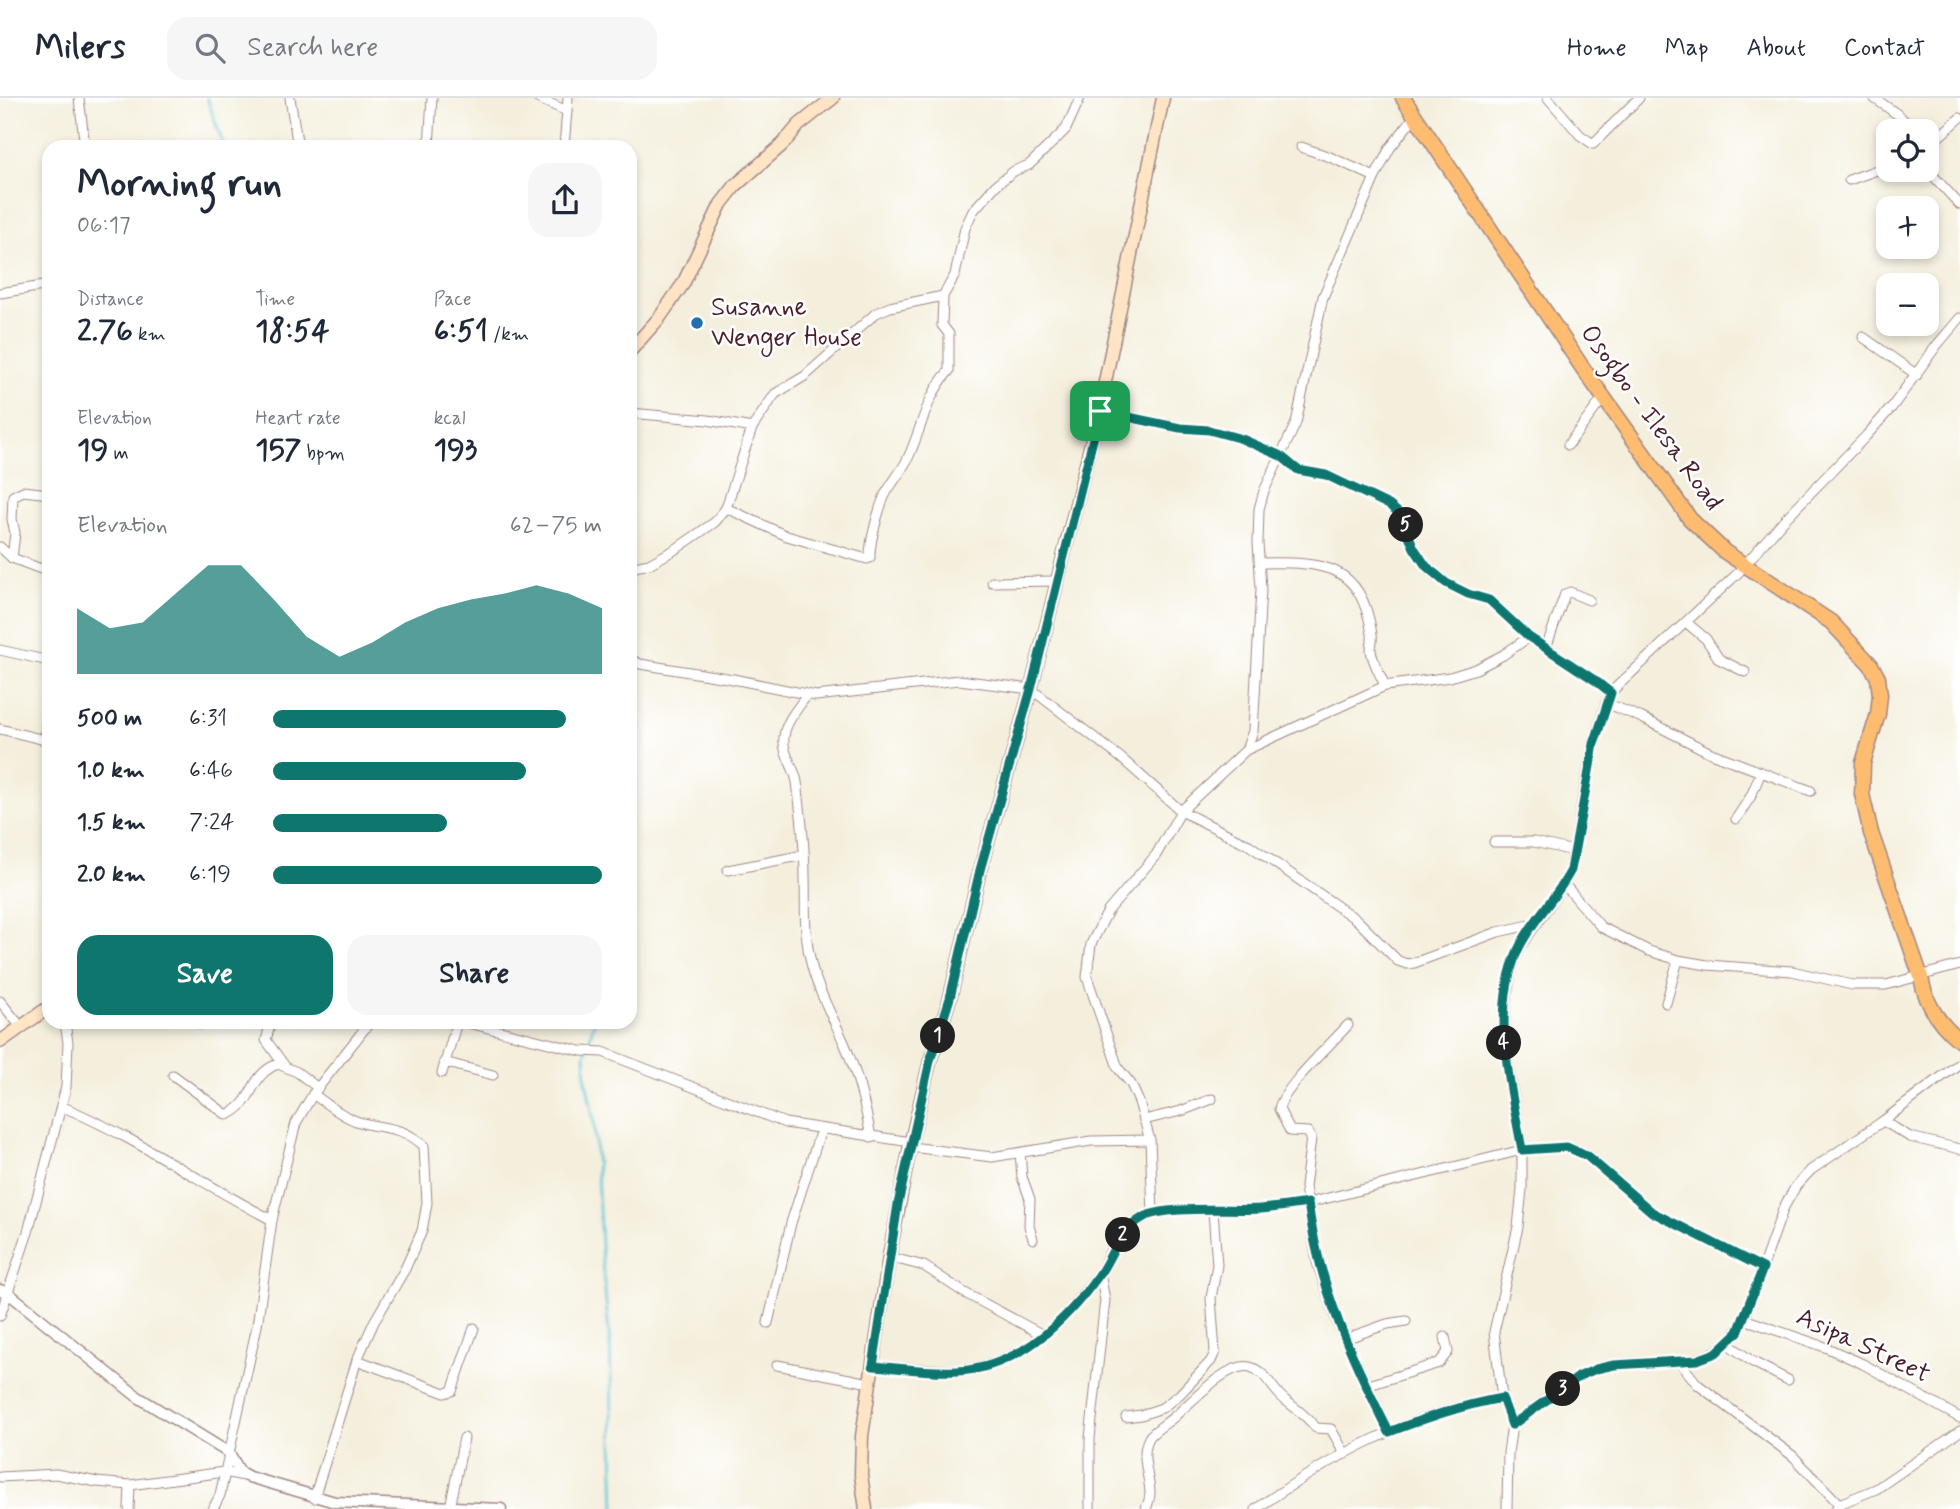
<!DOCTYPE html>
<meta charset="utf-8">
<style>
:root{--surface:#fff;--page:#f6f6f7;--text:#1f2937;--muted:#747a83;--line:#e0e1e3;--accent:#0f766e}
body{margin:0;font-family:Mynerve,sans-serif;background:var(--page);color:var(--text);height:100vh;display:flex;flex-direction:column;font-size:26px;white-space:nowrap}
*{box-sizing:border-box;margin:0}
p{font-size:23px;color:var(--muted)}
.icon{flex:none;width:38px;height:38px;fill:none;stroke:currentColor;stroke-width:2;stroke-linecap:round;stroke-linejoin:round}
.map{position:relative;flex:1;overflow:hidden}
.drawer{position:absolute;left:42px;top:42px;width:595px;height:889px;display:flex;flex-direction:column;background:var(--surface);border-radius:21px;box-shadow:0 4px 10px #0003}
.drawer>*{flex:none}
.fabs{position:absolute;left:1876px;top:21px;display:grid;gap:14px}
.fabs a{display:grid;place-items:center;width:63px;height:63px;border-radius:14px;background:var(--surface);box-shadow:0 4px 10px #0003;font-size:35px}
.pin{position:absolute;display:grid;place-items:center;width:60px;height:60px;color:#fff;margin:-30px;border-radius:14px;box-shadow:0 4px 10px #0006}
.km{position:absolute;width:35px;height:35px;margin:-18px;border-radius:50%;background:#222;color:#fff;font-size:19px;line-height:35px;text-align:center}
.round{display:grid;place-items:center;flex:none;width:74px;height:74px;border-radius:21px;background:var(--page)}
.summary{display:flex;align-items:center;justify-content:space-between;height:119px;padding:0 35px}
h1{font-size:38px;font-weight:700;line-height:52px}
.metrics{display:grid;grid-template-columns:repeat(3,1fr);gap:10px;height:119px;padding:7px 35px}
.metrics div{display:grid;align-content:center}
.metrics b{font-size:30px;font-weight:700}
.metrics small{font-size:19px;font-weight:400}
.metrics p{font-size:19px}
.chart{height:196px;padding:14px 35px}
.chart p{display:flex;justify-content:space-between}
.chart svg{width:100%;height:126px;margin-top:7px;fill:var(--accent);opacity:.7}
.action{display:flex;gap:14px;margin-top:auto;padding:14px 35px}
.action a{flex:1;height:80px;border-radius:21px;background:var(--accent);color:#fff;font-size:28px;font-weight:700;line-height:80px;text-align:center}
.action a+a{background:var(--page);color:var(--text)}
ul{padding:0 35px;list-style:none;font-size:23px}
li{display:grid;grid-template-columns:112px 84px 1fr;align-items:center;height:52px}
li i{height:18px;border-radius:9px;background:var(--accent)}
header{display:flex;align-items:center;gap:42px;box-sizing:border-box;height:98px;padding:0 35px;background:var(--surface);border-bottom:2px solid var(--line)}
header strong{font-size:33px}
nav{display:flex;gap:38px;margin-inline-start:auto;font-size:24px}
.search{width:490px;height:63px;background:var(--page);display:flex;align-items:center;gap:18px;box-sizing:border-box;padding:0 24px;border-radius:21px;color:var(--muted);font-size:26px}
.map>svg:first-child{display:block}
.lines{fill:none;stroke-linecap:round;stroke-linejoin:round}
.stream{stroke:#57c0d3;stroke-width:2.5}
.minor-casing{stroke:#9f8784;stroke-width:11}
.tertiary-casing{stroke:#9f8784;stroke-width:13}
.secondary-casing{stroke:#9f8784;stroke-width:15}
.primary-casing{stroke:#9f8784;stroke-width:17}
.minor{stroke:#fff;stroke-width:9}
.tertiary{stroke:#fff;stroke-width:10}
.secondary{stroke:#ffe4c6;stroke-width:12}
.primary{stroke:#febc70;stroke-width:14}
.route-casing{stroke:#fff;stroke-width:14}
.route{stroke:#0f766e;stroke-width:9}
.poi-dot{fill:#1f6fb2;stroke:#fff;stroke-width:2.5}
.labels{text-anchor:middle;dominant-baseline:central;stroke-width:5;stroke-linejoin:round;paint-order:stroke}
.poi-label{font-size:26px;fill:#4a1f2b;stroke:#fff;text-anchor:start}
.street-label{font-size:26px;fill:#4a1f2b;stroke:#fff}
</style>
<header>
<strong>Milers</strong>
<div class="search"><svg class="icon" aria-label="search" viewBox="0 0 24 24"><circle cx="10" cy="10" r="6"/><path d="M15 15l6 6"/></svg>Search here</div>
<nav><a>Home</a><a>Map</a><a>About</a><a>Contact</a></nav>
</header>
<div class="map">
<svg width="1960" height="1411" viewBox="0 0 1960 1411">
<rect width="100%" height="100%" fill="#fff"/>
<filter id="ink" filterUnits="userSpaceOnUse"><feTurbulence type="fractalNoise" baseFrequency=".0143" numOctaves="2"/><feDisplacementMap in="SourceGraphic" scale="14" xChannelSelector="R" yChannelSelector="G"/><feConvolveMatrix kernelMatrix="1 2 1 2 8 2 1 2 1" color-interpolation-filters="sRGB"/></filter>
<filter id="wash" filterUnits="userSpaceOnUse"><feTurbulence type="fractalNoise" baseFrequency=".00686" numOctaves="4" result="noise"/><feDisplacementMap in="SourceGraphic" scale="28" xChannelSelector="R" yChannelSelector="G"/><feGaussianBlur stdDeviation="1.57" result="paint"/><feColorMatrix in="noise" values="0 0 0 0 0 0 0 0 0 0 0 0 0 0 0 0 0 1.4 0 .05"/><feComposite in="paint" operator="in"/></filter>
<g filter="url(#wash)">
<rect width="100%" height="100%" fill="#f4efdd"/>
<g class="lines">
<g class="stream">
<path d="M207,0l17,49"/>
<path d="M594,924l-9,33 1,25 8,42 8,140 8,81 5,166"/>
</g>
</g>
</g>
<g filter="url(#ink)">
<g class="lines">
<defs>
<g id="minor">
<path d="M79,0l6,49"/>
<path d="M290,0l8,49"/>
<path d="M537,0l30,13"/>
<path d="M1548,0l32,37 13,9 46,-46"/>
<path d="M1874,0l23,16 19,17"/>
<path d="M429,49l3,-49"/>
<path d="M564,49l4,-49"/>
<path d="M1301,49l29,10 45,20"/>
<path d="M1927,49l33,-29"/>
<path d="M1927,71l33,36"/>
<path d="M1849,82l39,-14"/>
<path d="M0,195l49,-8"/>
<path d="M1863,239l54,38"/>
<path d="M1099,313l81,17 29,2 33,9 39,17 18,14 27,5 63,30 11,9 14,34 12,18 20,17 22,11 21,6 40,37 67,44 14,12"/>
<path d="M630,315l78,7 44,8"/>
<path d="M1568,347l36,-48"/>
<path d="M726,410l61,28 80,23 3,-1c-1,-14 9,-50 15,-63 7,-13 17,-24 23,-37 14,-30 18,-62 41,-87v-37l-7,-9 1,-29 12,-21 10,-47 8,-17 23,-26 18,-14 15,-6 24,-23 13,-13 14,-31"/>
<path d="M0,449l12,11 37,14"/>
<path d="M12,460l3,-25 -3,-14 1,-23 10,-5 26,3"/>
<path d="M1261,465c62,-1 100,0 111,71 1,6 -1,11 -1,16 1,12 10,25 14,36"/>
<path d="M630,470l19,-4 27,-15 39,-27 11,-14 26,-80 23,-34 30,-18 71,-63 14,-6 53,-11"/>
<path d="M992,484l65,-1"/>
<path d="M1687,525l19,16 13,20 26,13"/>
<path d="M1546,550l19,-54 5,-2 19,8"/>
<path d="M0,552l49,11"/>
<path d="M630,561l10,5 93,15 83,17 143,-16 72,9 90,69 60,53 68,34 108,75 41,41 9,3 7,-1 84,-31 36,-8"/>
<path d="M807,597c-8,12 -22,27 -23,42 -2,17 10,28 13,45 4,31 8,63 8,95 1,33 -2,56 7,90 7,27 22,52 33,78 13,30 20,59 26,92"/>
<path d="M1606,605l34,14 71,36 100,38"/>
<path d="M0,631l49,12"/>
<path d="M45,641l4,-48"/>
<path d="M1246,652l7,-19 8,-142 -3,-46 1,-34 5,-18 32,-68 27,-126 52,-120 15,-29 25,-32"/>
<path d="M1736,721l15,-23 10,-24"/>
<path d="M1494,744h40l40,9"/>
<path d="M728,772l76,-15"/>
<path d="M1564,786l37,43 48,24 29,9 29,5 85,6 60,14h34l74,-20"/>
<path d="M0,903l21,26"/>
<path d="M1666,905l12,-43"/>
<path d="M271,924l-5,18 18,25"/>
<path d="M464,924l117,29 22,1 182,71 126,19"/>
<path d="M200,926l1,-2"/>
<path d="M1348,927c-16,18 -65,63 -69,84l11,22 18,1 3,6 -6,49 12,75 20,60 52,110"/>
<path d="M444,964l49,13"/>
<path d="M442,975l15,-51"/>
<path d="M173,977l54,40c29,-12 21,-40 51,-51l19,8 21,16"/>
<path d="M313,996c14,10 27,21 43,27 27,9 44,3 68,25l3,57 -5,28 -17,38 -31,53 -17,38 -43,138"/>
<path d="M61,1008c74,31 140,77 211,114"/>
<path d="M1144,1022l37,-9 31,-12"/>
<path d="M1883,1023l27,16 50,12"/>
<path d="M911,1049l81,10 99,-16 59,-1"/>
<path d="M1020,1055l2,24 8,22 -1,27 4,13"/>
<path d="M1153,1115l-3,-73 -11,-38 -8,-18 -13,-16 -31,-91 4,-33 17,-33 48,-56 25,-44 65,-61 139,-64 65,-9 26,-8 27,-14 26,-18"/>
<path d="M889,1159l35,9 39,26 80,43"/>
<path d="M0,1218l28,-84 38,-145 2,-44 -3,-21"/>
<path d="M1744,1221l81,28 38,17 97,54"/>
<path d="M768,1225l23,-100 30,-93"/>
<path d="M1345,1241l42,-15 19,-3"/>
<path d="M1728,1246l25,18 35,18"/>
<path d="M357,1262l88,33 7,-2 22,-63"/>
<path d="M1680,1264l17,22 96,72 46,48"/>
<path d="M777,1267l93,18"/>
<path d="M873,1268l86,5 36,-7 15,-8 18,-9 32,-25 40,-49 11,-23 14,-18 17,-13 11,-6 25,-3 84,-1 46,-6 214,-53 45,-3 20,9 65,56 111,56"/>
<path d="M1366,1288l73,-23 9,-11 -3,-15"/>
<path d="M1126,1319l15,-2 21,-7 18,-14 31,-33 4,-9 -4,-54 6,-33 -4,-54"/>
<path d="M1512,1327c21,-16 61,-49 85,-56 54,-18 115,15 147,-50l40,-112 12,-21 15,-16 72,-49 77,-58"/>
<path d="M0,1379l56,-3 41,8 33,3 94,-13 20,4"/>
<path d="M450,1410l14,-70"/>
<path d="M129,1411l1,-24"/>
<path d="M213,1411l7,-14 37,-169 15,-106 24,-97 17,-29 57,-72"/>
<path d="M1090,1411v-71l15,-138 -5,-27"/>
<path d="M1146,1411c2,-5 4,-12 4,-17 -1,-19 -11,-38 0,-56 8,-8 17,-13 25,-20 16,-13 53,-55 75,-49 16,4 22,23 35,33 10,8 23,17 31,28l15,1 14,25"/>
<path d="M1256,1411c74,-52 155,-96 246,-111"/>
<path d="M1507,1411l1,-56 4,-28 -10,-27 -8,-66 24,-105 4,-37v-40l-18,-110 2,-38 6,-35 7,-18 45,-65 7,-14c10,-59 17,-121 39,-177l127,-119 46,-53 83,-85 26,-29 45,-62 23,-27"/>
<path d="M1836,1411l3,-5 37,-15 84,-58"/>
</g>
<path id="tertiary" d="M0,1192l7,2 131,105 91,56 11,19 9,5 86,25 166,7"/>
<g id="secondary">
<path d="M630,253l30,-34 23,-33 38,-80 14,-18 47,-41 17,-20 34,-27"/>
<path d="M0,944l49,-35"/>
<path d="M866,1411l-5,-34 1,-39 27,-179 22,-115 19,-81 20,-63 30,-128 51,-181 68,-278 64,-313"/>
</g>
<path id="primary" d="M1403,0l179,269 108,152 35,33 106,70 40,43 7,13 2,17 -2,19 -15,49 -1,31 9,39 50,144c4,26 18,47 39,64"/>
</defs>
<use href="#minor" class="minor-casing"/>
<use href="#tertiary" class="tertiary-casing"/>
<use href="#secondary" class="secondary-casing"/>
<use href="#primary" class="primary-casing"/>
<use href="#minor" class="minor"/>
<use href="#tertiary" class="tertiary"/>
<use href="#secondary" class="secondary"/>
<use href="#primary" class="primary"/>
</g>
</g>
<g class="lines" filter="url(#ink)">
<defs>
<path id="route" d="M1100,313l80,17 29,2 33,9 39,17 17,14 28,5 63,30 11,9 14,34 12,18 20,17 22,11 21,6 40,37 67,44 15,12 -17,51 -23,126c-15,29 -40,51 -53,80 -28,64 -7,136 4,200l45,-3 20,9 65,56 111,56 -25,64 -22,21 -19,7 -83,5 -18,4 -16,7 -68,49 -10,-27c-40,7 -76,20 -113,34 -39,-77 -69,-142 -81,-229 -16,2 -32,5 -48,6 -29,2 -93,-4 -116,8 -27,15 -30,36 -45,58 -33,46 -81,93 -141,96 -28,2 -57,-3 -85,-5l25,-162 32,-143 20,-63 30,-128 51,-181z"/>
</defs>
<use href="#route" class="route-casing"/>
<use href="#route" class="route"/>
</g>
<circle class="poi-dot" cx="697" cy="225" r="7"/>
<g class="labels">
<g class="poi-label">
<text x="711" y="210">Susanne<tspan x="711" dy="30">Wenger House</tspan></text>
</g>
<g class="street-label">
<text transform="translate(1651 320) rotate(54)">Osogbo - Ilesa Road</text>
<text transform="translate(1863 1248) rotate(25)">Asipa Street</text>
</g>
</g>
</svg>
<div class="fabs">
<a><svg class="icon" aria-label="locate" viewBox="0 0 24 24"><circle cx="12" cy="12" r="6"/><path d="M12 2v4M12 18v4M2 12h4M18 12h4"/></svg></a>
<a>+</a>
<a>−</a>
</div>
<div class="pin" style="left:1100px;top:313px;background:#1e9e55"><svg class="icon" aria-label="arrive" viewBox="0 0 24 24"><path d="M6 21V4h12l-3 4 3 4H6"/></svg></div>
<b class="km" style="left:938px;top:938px">1</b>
<b class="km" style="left:1123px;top:1137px">2</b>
<b class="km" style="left:1563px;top:1291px">3</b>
<b class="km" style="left:1504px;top:945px">4</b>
<b class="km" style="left:1406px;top:427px">5</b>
<section class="drawer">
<div class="summary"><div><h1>Morning run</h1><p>06:17</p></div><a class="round"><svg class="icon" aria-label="share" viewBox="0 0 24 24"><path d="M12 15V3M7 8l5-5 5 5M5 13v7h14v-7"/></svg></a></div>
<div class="metrics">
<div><p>Distance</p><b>2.76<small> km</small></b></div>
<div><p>Time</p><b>18:54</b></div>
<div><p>Pace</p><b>6:51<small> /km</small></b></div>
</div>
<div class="metrics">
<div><p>Elevation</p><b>19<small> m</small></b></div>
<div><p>Heart rate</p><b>157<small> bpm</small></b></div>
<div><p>kcal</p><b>193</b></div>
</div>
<div class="chart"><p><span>Elevation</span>62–75 m</p>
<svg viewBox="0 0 160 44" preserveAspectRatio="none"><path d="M0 44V21L10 28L20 26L30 16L40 6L50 6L60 18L70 31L80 38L90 33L100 26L110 21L120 18L130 16L140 13L150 16L160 21V44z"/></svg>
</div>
<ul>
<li><b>500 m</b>6:31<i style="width:89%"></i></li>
<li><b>1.0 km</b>6:46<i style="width:77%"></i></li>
<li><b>1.5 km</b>7:24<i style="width:53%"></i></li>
<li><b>2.0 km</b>6:19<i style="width:100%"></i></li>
</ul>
<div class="action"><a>Save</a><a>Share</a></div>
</section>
</div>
